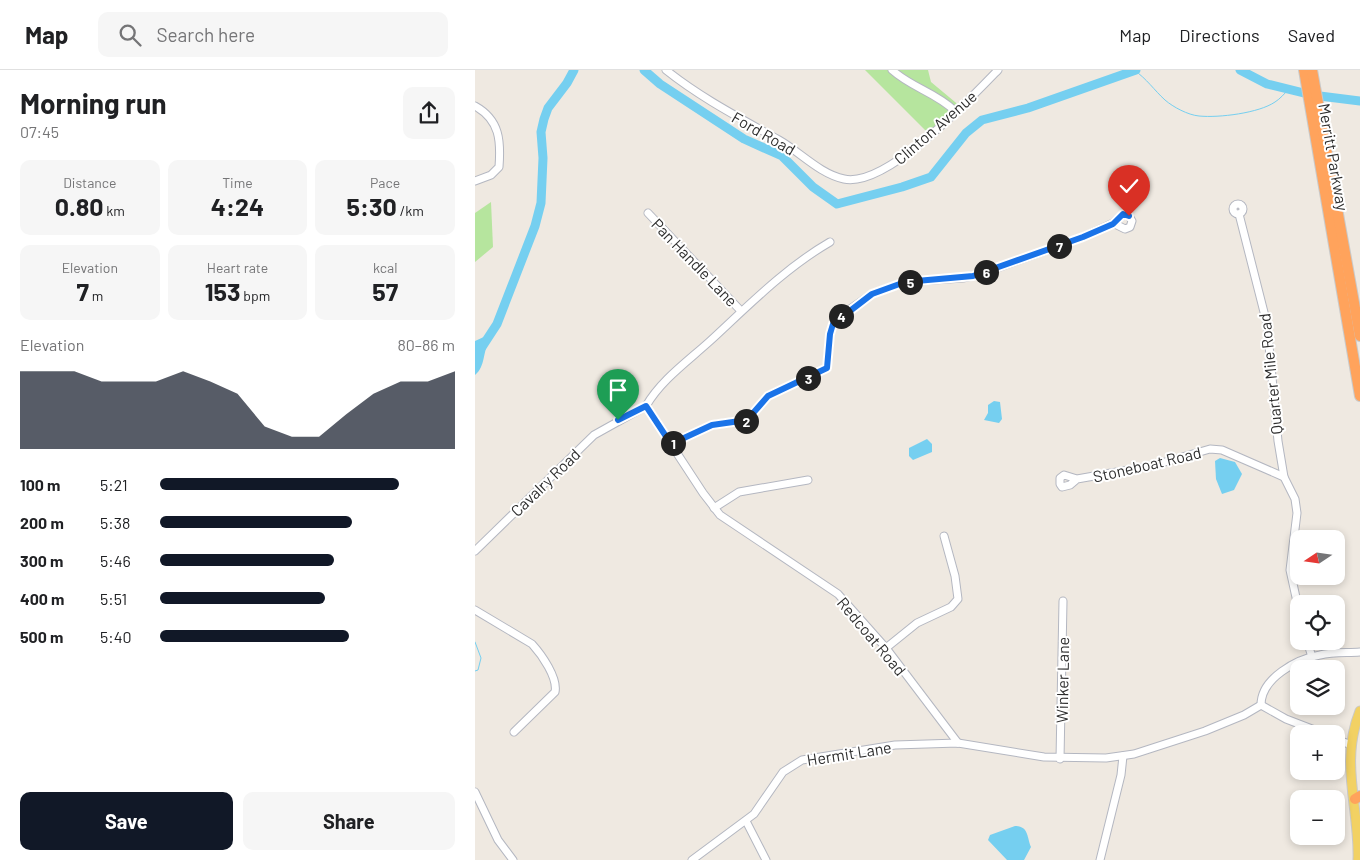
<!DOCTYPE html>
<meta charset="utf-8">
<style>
:root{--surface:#fff;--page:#f6f6f6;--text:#202124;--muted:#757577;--line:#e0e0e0;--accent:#111827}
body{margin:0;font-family:Barlow,sans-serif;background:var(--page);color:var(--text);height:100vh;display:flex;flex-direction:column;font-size:19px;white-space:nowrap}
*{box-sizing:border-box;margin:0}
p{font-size:16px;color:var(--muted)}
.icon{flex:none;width:28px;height:28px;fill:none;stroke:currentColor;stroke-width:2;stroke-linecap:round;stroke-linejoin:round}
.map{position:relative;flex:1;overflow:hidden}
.sheet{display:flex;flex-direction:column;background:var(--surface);width:475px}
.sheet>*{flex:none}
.needle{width:32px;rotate:257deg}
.fabs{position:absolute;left:815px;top:460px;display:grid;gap:10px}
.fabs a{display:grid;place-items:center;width:55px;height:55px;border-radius:10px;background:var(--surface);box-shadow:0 2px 8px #0003;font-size:25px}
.pin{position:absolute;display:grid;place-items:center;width:42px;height:42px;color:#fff;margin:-51px -21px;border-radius:50% 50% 50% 0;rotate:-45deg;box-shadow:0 0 5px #0007}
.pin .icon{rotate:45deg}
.km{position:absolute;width:25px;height:25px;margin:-12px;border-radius:50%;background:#222;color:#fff;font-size:14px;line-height:25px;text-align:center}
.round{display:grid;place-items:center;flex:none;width:52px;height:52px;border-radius:10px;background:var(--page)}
.headline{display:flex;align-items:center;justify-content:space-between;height:85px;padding:0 20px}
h1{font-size:28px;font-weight:700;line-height:38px}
.stats{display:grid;grid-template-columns:repeat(3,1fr);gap:8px;height:85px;padding:5px 20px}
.stats div{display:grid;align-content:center;border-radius:10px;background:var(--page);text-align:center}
.stats b{font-size:25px;font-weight:700}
.stats small{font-size:14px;font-weight:400}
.stats p{font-size:14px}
.chart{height:140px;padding:10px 20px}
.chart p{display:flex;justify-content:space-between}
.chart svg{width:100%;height:90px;margin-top:5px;fill:var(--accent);opacity:.7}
.cta{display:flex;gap:10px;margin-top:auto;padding:10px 20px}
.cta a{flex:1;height:58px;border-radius:10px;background:var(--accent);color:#fff;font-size:20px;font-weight:700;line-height:58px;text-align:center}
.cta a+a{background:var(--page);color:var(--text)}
ul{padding:0 20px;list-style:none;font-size:16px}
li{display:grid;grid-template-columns:80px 60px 1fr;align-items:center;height:38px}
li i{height:12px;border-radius:6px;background:var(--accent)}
header{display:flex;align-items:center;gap:30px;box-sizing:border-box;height:70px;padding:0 25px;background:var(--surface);border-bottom:1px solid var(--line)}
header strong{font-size:24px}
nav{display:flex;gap:28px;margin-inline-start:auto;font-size:18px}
.search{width:350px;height:45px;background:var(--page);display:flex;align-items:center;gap:12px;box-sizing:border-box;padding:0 18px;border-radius:10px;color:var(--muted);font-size:19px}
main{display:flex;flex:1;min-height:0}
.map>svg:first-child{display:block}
.green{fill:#b6e59e}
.water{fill:#75cff0}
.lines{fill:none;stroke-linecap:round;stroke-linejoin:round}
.stream{stroke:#75cff0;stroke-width:1}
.river{stroke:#75cff0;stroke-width:9}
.minor-casing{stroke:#b4b7c1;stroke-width:9}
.major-casing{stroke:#c9c9c9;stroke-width:11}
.highway-casing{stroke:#c9c9c9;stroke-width:12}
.minor{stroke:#fff;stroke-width:7}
.major{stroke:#f2d163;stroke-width:9}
.highway{stroke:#ffa35c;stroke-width:10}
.route-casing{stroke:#fff;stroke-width:10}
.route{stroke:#1a73e8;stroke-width:6}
.labels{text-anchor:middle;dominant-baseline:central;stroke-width:4;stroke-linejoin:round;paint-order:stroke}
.street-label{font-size:16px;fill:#2e2e2e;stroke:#fff}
</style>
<header>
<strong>Map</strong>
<div class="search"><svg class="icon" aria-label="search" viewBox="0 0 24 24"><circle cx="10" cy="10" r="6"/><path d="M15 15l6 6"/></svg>Search here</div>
<nav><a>Map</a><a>Directions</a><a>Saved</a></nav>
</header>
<main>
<section class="sheet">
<div class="headline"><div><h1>Morning run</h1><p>07:45</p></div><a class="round"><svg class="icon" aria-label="share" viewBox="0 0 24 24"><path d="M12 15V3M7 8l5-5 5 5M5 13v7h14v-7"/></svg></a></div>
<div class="stats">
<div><p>Distance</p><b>0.80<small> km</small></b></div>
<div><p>Time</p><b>4:24</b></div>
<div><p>Pace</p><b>5:30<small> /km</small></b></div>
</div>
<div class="stats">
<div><p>Elevation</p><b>7<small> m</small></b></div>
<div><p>Heart rate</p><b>153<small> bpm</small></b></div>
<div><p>kcal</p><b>57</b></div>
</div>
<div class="chart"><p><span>Elevation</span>80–86 m</p>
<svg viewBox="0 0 160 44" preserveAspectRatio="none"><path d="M0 44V6L10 6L20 6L30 11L40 11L50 11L60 6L70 11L80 17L90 33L100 38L110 38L120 27L130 17L140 11L150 11L160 6V44z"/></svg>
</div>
<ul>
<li><b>100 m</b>5:21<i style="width:81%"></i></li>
<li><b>200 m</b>5:38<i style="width:65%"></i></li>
<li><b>300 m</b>5:46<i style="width:59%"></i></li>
<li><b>400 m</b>5:51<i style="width:56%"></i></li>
<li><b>500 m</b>5:40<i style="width:64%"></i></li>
</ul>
<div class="cta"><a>Save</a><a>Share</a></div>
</section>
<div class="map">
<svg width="885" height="790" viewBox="0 0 885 790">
<rect width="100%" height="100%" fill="#efe9e1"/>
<g class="green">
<path d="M390,0h63l3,12 30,25 -31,28z"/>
<path d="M16,132l2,45 -18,15v-49z"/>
</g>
<g class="water">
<path d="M11,266l4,4c-8,12 -4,26 -15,35v-34z"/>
<path d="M519,331l6,1 2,17 -3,4 -15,-3 4,-7v-8z"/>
<path d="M452,369l5,5v8l-19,8 -4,-4v-8z"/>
<path d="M745,388l15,4 7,12 -8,16 -12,4 -6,-15 -1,-18z"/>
<path d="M540,756c14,0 12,12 16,21l-7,13h-17l-19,-20 2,-5z"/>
</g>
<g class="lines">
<g class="stream">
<path d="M659,0c13,9 20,20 31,30 8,7 23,15 34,16 20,2 60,-3 76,-14 5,-3 10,-9 14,-13"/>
<path d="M0,572l6,16 -3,12 -3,1"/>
</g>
<g class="river">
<path d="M169,0l16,14 84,55 38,17 31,31 24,17 65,-17 29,-10 35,-44 16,-13 46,-12 108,-38"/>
<path d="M765,0l27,14 45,11 48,6"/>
<path d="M7,277l15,-23 38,-98 6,-23 2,-45 -2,-26 3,-13 4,-11 19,-25 7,-13"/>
</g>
<defs>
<g id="minor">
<path d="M191,0c35,28 74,48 113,70 21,12 41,34 65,39 42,9 125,-79 154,-109"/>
<path d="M417,0c20,18 43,22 63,41"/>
<path d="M0,36c25,14 26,35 24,61l-8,8 -16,6"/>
<circle cx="763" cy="139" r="5"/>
<path d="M173,143l93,98"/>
<path d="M764,144l28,110 11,117 6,36"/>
<path d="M171,336l57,87 17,22 118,79 48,54 72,95"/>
<path d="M171,336c15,-26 42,-45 64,-65 38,-35 75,-73 120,-99"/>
<path d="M196,374l41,-19 35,-5 21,-24 59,-28 3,-34 3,-10 10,-10 29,-20 33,-12 58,-4 18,-4 102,-37 30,-14 10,-9 6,2 3,5 -2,6 -5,2 -12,-6"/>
<path d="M602,409l-13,-4 -4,3v6l2,3 8,-2 7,-6 74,-13 59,-17 12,1 62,27 11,22 2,14 -7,57 9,41"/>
<path d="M239,438l25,-16 69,-12"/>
<path d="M0,481l119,-116 52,-29"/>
<path d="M0,540l57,34c10,11 26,34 23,48l-41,40"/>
<path d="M832,571l5,16"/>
<path d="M411,578l31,-25 34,-16 7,-8 -3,-23 -11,-40"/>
<path d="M786,635c0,-27 36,-46 59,-50 13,-3 27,-2 40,-3"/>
<path d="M786,635l25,14 39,15"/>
<path d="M861,669l15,6"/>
<path d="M585,689l3,-158"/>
<path d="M0,722l23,48 15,20"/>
<path d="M271,751l20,39"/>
<path d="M217,790l62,-46 29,-42 19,-12 93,-15 63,-2 86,14 62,1 28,-4 71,-23 39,-16 17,-10"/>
<path d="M625,790l21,-85 2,-19"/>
</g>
<path id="major" d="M883,790c2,-51 -19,-97 2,-149"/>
<g id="highway">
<path d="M829,0l56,326"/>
<path d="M837,0l48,266"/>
<path d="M880,729l5,-3"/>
</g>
</defs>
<use href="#minor" class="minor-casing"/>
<use href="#major" class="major-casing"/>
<use href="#highway" class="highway-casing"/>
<use href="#minor" class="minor"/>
<use href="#major" class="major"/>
<use href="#highway" class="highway"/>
</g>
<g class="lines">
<defs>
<path id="route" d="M143,350l28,-14 25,38 41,-19 35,-5 21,-24 59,-28 3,-34 3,-10 39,-30 33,-12 68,-6 110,-39 30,-13 10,-10 6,2"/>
</defs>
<use href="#route" class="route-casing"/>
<use href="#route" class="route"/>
</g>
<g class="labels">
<g class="street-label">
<text transform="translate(460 57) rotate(-41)">Clinton Avenue</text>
<text transform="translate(289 63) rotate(30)">Ford Road</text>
<text transform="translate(859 87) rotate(80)">Merritt Parkway</text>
<text transform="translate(220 192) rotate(46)">Pan Handle Lane</text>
<text transform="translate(795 304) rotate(-96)">Quarter Mile Road</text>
<text transform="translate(672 394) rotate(-13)">Stoneboat Road</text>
<text transform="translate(70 412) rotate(-44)">Cavalry Road</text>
<text transform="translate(397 566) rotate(50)">Redcoat Road</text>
<text transform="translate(587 610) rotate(-89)">Winker Lane</text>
<text transform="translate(374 683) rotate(-9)">Hermit Lane</text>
</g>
</g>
</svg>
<div class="fabs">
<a><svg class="needle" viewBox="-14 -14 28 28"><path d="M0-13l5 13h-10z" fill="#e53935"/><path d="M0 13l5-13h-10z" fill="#757577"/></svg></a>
<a><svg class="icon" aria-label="locate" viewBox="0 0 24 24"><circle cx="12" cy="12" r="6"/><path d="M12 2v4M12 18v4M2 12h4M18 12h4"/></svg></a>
<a><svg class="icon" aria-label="layers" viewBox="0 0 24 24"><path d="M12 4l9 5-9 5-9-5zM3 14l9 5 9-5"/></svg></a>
<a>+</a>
<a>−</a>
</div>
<div class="pin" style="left:143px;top:350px;background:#1e9e55"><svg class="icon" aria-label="arrive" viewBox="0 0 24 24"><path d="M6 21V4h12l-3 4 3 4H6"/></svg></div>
<div class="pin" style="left:654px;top:146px;background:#d93025"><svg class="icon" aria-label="check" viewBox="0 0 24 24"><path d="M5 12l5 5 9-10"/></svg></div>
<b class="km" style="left:198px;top:373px">1</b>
<b class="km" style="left:271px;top:351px">2</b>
<b class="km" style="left:333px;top:308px">3</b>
<b class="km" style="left:366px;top:246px">4</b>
<b class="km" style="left:435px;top:212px">5</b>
<b class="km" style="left:511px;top:202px">6</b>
<b class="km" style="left:584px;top:176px">7</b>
</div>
</main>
